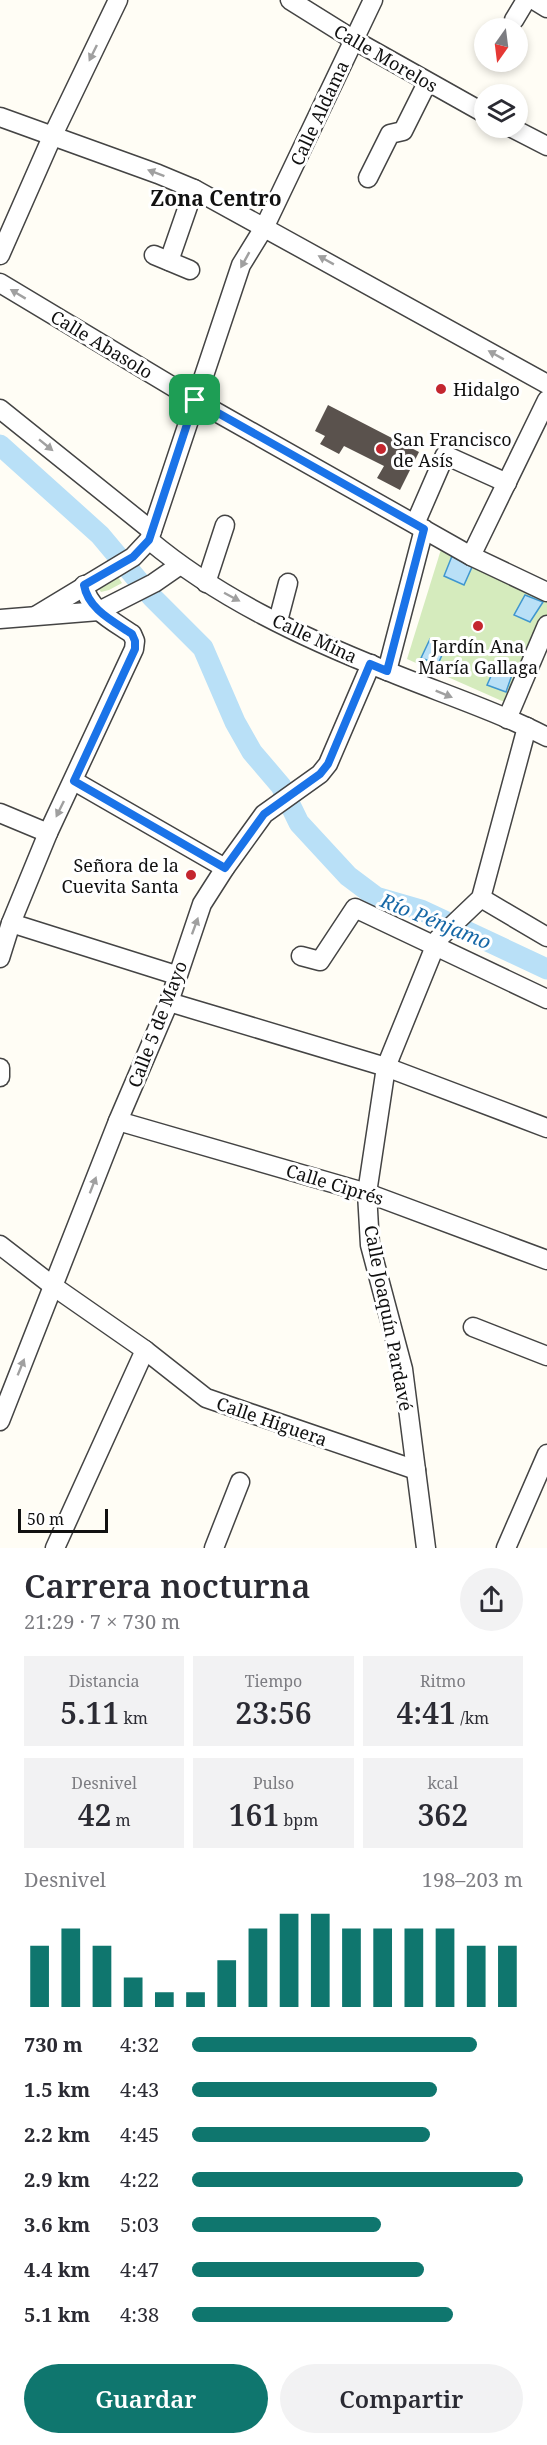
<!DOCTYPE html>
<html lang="es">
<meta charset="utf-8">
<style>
:root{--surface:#fff;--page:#f2f2f3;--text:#2b2b33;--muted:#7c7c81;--accent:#0f766e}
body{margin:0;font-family:"Noto Serif",serif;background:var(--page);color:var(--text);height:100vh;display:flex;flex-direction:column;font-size:22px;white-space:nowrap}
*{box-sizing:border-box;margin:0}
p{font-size:20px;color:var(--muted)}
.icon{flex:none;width:33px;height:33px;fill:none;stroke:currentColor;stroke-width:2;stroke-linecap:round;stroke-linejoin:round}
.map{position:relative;height:1548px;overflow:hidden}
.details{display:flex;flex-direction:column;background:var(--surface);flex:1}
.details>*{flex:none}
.needle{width:39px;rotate:194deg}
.controls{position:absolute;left:474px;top:18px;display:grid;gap:12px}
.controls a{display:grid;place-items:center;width:54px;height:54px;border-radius:50%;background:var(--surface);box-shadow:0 3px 9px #0003;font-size:30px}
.scale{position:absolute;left:18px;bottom:15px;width:90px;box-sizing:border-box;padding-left:6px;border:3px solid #111;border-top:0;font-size:16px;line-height:21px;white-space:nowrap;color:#111;-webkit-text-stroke:4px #fff;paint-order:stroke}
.pin{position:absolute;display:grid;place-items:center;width:51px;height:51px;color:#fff;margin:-26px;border-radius:12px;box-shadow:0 3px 9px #0006}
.round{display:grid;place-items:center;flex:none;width:63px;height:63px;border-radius:32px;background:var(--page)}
.summary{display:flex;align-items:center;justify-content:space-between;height:102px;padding:0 24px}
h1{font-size:33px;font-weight:600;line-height:45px}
.stats{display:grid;grid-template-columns:repeat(3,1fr);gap:9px;height:102px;padding:6px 24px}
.stats div{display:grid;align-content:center;border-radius:0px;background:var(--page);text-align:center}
.stats b{font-size:30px;font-weight:600}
.stats small{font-size:16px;font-weight:400}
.stats p{font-size:16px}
.chart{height:168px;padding:12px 24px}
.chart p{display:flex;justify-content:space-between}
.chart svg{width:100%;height:108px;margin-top:6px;stroke:var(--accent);stroke-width:6}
.action{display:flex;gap:12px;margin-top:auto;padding:12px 24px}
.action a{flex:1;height:69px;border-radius:36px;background:var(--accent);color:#fff;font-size:24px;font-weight:600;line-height:69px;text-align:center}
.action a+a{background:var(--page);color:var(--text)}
ul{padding:0 24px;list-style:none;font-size:20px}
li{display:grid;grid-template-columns:96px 72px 1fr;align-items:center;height:45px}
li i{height:15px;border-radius:8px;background:var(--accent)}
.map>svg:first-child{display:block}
.green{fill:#d5ebbd}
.water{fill:#b9e0f7;stroke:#3f96cf;stroke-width:1.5}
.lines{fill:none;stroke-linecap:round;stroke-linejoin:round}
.river{stroke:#b9e0f7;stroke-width:21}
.building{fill:#5a524d}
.minor-casing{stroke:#444;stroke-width:21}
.minor{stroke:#fff;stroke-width:18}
.oneway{fill:#a0a0a0}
.route-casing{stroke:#fff;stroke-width:12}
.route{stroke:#1a73e8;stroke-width:8}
.poi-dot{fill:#c4262e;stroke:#fff;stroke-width:2}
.labels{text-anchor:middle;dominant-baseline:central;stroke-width:6;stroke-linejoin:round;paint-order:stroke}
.street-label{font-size:18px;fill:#111;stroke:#fff}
.poi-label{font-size:18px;fill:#111;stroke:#fff;text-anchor:start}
.water-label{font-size:20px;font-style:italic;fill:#1768a6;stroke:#fff}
.quarter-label{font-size:21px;font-weight:bold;fill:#111;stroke:#fff}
</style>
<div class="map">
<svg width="547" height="1548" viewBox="0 0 547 1548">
<rect width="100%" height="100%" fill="#fffdf5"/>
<g class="green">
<path d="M443,543l104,50v22l-36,90 -104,-46z"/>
<path d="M114,571l8,12 -13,7 -8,2 -4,-6z"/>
</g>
<g class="water">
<path d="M452,556l20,11 -8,18 -20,-9z"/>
<path d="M525,595l18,7 -13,20 -16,-7z"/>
<path d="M430,639l16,7 -8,18 -17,-6z"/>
<path d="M496,665l17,7 -7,20 -19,-7z"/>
</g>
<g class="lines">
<path class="river" d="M0,445l100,90 52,62 51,51 32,74 17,30 29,34 18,37 49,53 28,21 45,13 126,59"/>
</g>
<path class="building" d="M328,405l91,47 -19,38 -23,-12 7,-12 -40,-20 -5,8 -19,-10 5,-8 -10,-5z"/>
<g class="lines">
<defs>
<g id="minor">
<path d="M290,0l64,40 130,73"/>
<path d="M534,0l13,8"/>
<path d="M514,20l12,-20"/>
<path d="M0,117l158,57 36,15 353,195"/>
<path d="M512,128l35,18"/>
<path d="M368,178l22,-44 13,-3 24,-48"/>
<path d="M0,255l52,-118 66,-137"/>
<path d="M154,255l36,15"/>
<path d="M169,261l25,-72"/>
<path d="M0,283l195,117 276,156 76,36"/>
<path d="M0,409l152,122"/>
<path d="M415,524l30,-69 62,28"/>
<path d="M149,540c69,58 155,98 238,131 54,22 109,40 160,66"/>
<path d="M471,556l76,-156"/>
<path d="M206,583l19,-58"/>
<path d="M37,615l96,-58 16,-17 92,-275 24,-39 108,-226"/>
<path d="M0,619l99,-8 55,-28 26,-18"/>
<path d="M278,621l10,-38"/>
<path d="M387,671l37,-142"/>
<path d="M507,719l40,-94"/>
<path d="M74,781l151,87"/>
<path d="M0,813l48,20"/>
<path d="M481,898l66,39"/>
<path d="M11,923l165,52"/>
<path d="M301,956l19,5 35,-53 192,91"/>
<path d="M0,958l11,-35 37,-90 86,-184 1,-8 -3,-7c-19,-13 -44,-25 -48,-49"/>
<path d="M169,1002l217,65 161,61"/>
<path d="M0,1068v9"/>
<path d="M118,1121l249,72 180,67"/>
<path d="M0,1245l53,41 92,64 61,48 210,72"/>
<path d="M473,1327l74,29"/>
<path d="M0,1421l118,-300 51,-119 33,-98 23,-36 39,-54 56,-40 8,-10 43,-100"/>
<path d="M55,1548l90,-198"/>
<path d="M214,1548l26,-66"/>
<path d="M426,1548l-23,-179 -33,-124 -3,-52 19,-126 52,-128 43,-41 46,-171"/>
<path d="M506,1548l41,-94"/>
</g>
</defs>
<use href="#minor" class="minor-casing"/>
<use href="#minor" class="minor"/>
</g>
<defs><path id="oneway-solid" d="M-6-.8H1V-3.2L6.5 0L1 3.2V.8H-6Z" transform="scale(1.5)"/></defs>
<g class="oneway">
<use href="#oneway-solid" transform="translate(93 53) rotate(116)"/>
<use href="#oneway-solid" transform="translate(156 173) rotate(-159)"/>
<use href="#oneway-solid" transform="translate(245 260) rotate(119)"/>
<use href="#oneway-solid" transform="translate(326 260) rotate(-151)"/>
<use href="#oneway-solid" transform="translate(18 294) rotate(-149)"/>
<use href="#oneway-solid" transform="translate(496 355) rotate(-151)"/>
<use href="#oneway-solid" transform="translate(46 445) rotate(39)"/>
<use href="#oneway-solid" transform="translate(232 597) rotate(28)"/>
<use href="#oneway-solid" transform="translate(444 694) rotate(22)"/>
<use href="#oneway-solid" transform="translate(60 809) rotate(116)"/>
<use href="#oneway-solid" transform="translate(195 926) rotate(-70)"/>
<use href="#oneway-solid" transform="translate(93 1185) rotate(-69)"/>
<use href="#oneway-solid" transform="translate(21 1367) rotate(-68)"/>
</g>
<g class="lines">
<defs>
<path id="route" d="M195,400l229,129 -37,142 -17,-7 -42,100 -8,10 -56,40 -39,54 -151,-87 61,-132v-8l-3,-7c-19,-13 -44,-25 -48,-49l49,-28 16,-17z"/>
</defs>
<use href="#route" class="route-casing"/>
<use href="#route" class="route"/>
</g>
<g class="poi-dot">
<circle cx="441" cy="389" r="6"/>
<circle cx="381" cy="449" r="6"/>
<circle cx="478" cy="626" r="6"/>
<circle cx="191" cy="875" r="6"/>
</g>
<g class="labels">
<g class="street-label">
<text transform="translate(386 58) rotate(30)">Calle Morelos</text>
<text transform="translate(319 113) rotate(-65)">Calle Aldama</text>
<text transform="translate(102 344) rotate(31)">Calle Abasolo</text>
<text transform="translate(315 638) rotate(25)">Calle Mina</text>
<text transform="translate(157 1024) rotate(-69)">Calle 5 de Mayo</text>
<text transform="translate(335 1184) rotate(17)">Calle Ciprés</text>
<text transform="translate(389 1318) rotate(79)">Calle Joaquín Pardavé</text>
<text transform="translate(272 1421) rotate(19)">Calle Higuera</text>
</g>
<g class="poi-label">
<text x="453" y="389">Hidalgo</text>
<text x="393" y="439">San Francisco<tspan x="393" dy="21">de Asís</tspan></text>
<text x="478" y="646" text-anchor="middle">Jardín Ana<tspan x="478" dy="21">María Gallaga</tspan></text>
<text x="179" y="865" text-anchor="end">Señora de la<tspan x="179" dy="21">Cuevita Santa</tspan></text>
</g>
<g class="water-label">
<text transform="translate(436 921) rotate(22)">Río Pénjamo</text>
</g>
<g class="quarter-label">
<text x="216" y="198">Zona Centro</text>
</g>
</g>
</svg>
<div class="controls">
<a><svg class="needle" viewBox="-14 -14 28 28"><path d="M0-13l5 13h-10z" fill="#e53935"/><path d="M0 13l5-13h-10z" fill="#7c7c81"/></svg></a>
<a><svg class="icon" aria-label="layers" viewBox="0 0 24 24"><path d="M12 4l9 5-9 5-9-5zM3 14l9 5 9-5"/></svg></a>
</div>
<div class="scale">50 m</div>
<div class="pin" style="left:195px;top:400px;background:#1e9e55"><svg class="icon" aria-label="arrive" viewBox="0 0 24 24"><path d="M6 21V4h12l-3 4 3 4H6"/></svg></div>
</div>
<section class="details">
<div class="summary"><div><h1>Carrera nocturna</h1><p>21:29 · 7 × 730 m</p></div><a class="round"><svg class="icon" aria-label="share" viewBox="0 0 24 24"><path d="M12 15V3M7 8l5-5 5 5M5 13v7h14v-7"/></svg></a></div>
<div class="stats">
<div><p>Distancia</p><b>5.11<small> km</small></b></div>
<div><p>Tiempo</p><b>23:56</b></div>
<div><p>Ritmo</p><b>4:41<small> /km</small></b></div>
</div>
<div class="stats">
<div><p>Desnivel</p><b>42<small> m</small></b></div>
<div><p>Pulso</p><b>161<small> bpm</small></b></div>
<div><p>kcal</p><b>362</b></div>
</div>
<div class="chart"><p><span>Desnivel</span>198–203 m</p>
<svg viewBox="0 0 160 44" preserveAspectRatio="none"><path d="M5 44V19M15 44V12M25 44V19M35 44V32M45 44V38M55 44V38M65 44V25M75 44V12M85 44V6M95 44V6M105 44V12M115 44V12M125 44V12M135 44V12M145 44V19M155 44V19"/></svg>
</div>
<ul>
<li><b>730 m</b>4:32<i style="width:86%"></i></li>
<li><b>1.5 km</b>4:43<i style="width:74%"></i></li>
<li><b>2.2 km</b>4:45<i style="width:72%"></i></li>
<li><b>2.9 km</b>4:22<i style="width:100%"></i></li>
<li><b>3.6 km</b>5:03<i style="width:57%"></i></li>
<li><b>4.4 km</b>4:47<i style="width:70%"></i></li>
<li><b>5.1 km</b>4:38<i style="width:79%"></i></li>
</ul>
<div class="action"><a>Guardar</a><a>Compartir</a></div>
</section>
